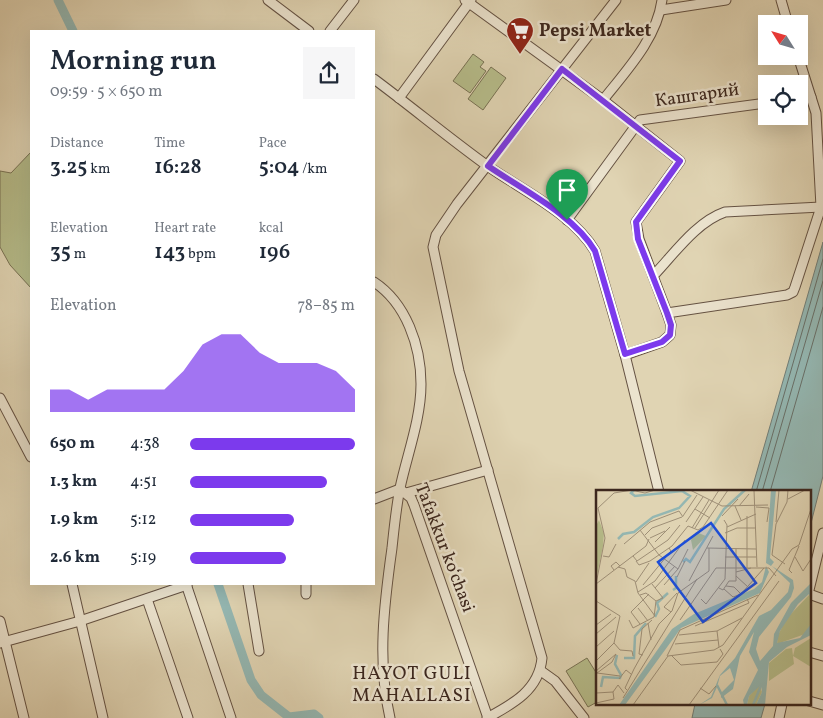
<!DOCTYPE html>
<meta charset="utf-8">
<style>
:root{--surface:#fff;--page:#f6f6f7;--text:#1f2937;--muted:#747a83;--accent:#7c3aed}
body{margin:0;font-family:Vollkorn,serif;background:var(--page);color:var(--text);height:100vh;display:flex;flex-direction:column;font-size:19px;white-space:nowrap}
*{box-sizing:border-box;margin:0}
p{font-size:16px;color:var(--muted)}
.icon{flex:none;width:28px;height:28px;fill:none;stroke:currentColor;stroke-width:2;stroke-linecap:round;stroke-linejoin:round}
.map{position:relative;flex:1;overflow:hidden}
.details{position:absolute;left:30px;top:30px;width:345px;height:555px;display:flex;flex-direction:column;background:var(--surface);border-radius:0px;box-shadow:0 5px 20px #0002}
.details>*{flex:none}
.needle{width:32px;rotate:307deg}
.tools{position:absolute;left:758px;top:15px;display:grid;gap:10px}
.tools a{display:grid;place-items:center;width:50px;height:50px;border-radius:0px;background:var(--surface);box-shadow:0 5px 20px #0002;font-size:25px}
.pin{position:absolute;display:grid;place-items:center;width:42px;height:42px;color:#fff;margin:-51px -21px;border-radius:50% 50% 50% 0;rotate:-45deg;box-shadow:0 0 5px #0007}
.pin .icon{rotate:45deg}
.round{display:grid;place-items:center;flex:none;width:52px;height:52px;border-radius:0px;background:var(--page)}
.summary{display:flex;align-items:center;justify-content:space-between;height:85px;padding:0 20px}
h1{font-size:28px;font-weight:600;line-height:38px}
.figures{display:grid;grid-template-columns:repeat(3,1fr);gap:8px;height:85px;padding:5px 20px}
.figures div{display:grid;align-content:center}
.figures b{font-size:21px;font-weight:600}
.figures small{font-size:14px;font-weight:400}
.figures p{font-size:14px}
.chart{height:140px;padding:10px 20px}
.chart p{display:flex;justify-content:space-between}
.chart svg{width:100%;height:90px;margin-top:5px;fill:var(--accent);opacity:.7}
ul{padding:0 20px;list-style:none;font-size:16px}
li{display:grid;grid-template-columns:80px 60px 1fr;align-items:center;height:38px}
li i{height:12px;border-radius:6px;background:var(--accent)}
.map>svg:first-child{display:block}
.green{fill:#b6bc8a;stroke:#797254}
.water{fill:#94b7b2;stroke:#717d77}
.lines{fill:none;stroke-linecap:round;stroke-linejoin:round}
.shore{stroke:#686f68;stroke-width:1}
.canal{stroke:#94b7b2;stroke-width:9}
.minor-casing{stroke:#655243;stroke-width:11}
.minor{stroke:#ebe3ce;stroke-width:9}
.route-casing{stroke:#fff;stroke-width:10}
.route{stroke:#7c3aed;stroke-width:6}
.labels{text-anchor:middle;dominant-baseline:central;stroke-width:5;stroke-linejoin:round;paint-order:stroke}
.poi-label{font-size:18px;font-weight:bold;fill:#3c271e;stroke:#ebe3ce;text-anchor:start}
.street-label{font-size:18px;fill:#3c271e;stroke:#ebe3ce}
.neighbourhood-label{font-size:19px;letter-spacing:1px;fill:#3c271e;stroke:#ebe3ce}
.inset-river{fill:none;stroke:#94b7b2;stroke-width:2.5}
.inset-road{fill:none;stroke:#9e8f77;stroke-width:1}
.view{fill:#1d4ed8;fill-opacity:0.15;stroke:#1d4ed8;stroke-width:2.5}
.inset-edge{fill:none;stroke:#3c271e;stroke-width:2.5}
</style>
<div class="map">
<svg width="823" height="718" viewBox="0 0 823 718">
<rect width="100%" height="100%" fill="#e0d4b3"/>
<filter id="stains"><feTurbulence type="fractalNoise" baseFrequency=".004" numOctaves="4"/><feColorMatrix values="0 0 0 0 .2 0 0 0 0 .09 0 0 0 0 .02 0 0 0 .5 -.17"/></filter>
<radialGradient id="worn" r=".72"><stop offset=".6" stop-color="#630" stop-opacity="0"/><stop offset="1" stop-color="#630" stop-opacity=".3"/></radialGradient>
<g class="green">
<path d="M473,54l11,8 -4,5 6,4 -16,22 -17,-12z"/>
<path d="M491,67l15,11 -23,32 -15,-11z"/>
<path d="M31,152v136l-21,-23 -10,-18v-76l11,2z"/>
<path d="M587,658l10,16v28l-9,5 -22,-36z"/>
</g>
<g class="water">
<path d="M823,242v234l-14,55v-39h-58z"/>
<path d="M695,704h70l-4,14h-69z"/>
</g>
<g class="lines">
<g class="shore">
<path d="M756,492l67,-233"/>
<path d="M762,492l61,-211"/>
<path d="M770,492l53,-185"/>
</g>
<g class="canal">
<path d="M58,0l15,31"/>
<path d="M218,584l33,96 10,15 28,22 25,-3 5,4"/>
</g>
<defs>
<g id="minor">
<path d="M268,0l41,31"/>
<path d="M465,0l138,100 77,61 -44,61 3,17 28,74 4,12 -1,10 -8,7 -37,13"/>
<path d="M781,0l7,24"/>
<path d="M661,10l65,-10"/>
<path d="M330,31l24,-31"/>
<path d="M374,79c39,29 76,60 115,88 35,24 85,48 106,84l30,104 34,137"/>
<path d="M399,98l72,-98"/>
<path d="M799,99l12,-2"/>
<path d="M603,100c24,-30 54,-62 59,-100"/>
<path d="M567,220l73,-100 126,-17"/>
<path d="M653,276c21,-22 43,-54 72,-64l96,-5"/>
<path d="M374,282c32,21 47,64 47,102 0,35 -14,71 -21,104 -4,20 -6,41 -8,60 -8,57 -15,114 -2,170"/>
<path d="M667,313l120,-18 6,-3 2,-5 26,-80 -5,-94 -18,-57"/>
<path d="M0,398l31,59"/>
<path d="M400,489l11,9 3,7 74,213"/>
<path d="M406,493l82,-23"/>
<path d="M374,499l26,-10"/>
<path d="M72,584l31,134"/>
<path d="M186,584l45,134"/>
<path d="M248,584l11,67"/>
<path d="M306,584v10"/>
<path d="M809,590l14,-57"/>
<path d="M809,594l14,5"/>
<path d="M147,599l41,119"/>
<path d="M0,621l24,97"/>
<path d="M0,643l80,-22 107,-36"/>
<path d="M809,652l14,4"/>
<path d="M541,671l14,10 29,37"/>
<path d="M809,701l14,4"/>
<path d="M487,718c26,-14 52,-28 55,-60l-83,-287 -26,-124 3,-12 21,-31 159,-204"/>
<path d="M779,718l3,-14"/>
</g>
</defs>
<use href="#minor" class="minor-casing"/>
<use href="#minor" class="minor"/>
</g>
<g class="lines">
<defs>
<path id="route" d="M562,69l118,92 -44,61 2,17 29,74 4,12 -1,10 -8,7 -37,12 -30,-103c-21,-36 -72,-61 -107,-85z"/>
</defs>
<use href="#route" class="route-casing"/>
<use href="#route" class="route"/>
</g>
<defs>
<symbol id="supermarket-pin" viewBox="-11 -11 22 30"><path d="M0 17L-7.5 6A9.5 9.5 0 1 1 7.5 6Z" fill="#8f2418" stroke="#ebe3ce"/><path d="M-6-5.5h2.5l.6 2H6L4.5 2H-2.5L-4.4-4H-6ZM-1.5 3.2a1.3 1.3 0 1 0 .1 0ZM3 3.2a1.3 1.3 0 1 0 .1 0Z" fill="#fff"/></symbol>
</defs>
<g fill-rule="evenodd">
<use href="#supermarket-pin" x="504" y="15" width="32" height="43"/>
</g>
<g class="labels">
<g class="poi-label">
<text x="539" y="31">Pepsi Market</text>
</g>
<g class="street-label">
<text transform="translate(697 96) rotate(-8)">Кашгарий</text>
<text transform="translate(444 548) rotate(69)">Tafakkur ko‘chasi</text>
</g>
<g class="neighbourhood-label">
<text x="412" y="674">HAYOT GULI<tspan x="412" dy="22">MAHALLASI</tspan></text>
</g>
</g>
<g transform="translate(596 490)">
<rect width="215" height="215" fill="#e0d4b3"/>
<path d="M3,30l5,13 -1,13 -7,34v-54zM100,42l10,4 -13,14 -2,-10zM214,104l1,30 -6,10 -28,10 1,-9 9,-17zM215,148v29l-18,-11 2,-8zM196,158l2,16 -25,17v-18l17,-14zM163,195l3,7 -6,13h-9l2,-9z" fill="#b6bc8a"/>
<path d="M175,0h5l-6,68 4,4 -3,4 -5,-3zM170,76l3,6 -9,21 -79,35 -56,77h-6l53,-76 22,-15 60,-25 8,-7zM176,76l21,14 1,8 -3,9 -32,40 -3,12 4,12 13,-15 1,-12 17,-31 20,-20v18l-2,-7 -11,10 -18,27 -3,12 23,-5 11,-14v11l-24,12 -18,15 -4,43h-9l6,-13 -1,-7 -12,11 -2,9h-3l-1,-5 15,-30 -9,-18 5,-20 -14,24 -7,33 -12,9v-5l13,-13 -4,-12 -10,8 -3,11 -5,11 -13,7 12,-8 9,-22 15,-17 24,-42 12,-6 17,-18 2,-9z" fill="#94b7b2"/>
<path class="inset-river" d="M22,49l5,-5 11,-2 19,-15 26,-9 11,-12 -8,-5 -47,5 -4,-3 3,-3M87,72l3,-3 4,3 34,-53 21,-19M77,100l3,-2v-12M59,127l4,-8 -2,-6 11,-10M28,168h10l1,-22 11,-13M121,195l10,20M5,197l2,-10 17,1 1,-3 -6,-11 2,-9M157,215l9,-22"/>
<path class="inset-road" d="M35,0l14,3 10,-3M94,0l32,16 46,-1M158,0l3,77M192,9l17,-9M139,16l6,14M143,16l10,-12M160,17l13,1 -2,14M2,18l16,-15 18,-3M99,19l15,9M87,26l14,-21M126,26l16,-17M151,26v52M90,32l17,-25M180,32l3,-32M92,36l10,4 5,-3 25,-37M131,37l29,-13M96,38l17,-28M99,38l24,-38M44,40l19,25 19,14M129,43l12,-5h19M49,45l7,-7 30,-11M54,48l15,-7M59,52l15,-15M28,54l26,-22 29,-11 4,6M111,58l49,1M7,66l6,1 7,-13M37,66l4,5 31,-21 12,-15M129,67h31M199,67l8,14 8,-12M40,71l3,4 11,-4 22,-15 16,-20M189,74l-13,-9 4,-31 11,-22 1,-12M22,77l7,2 2,8 8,4 3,12 17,23M18,80l-3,-4 5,-4 4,4M140,82l15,-4M196,83l-3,-3 10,-24M140,86l12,11M81,87l8,-16M93,91l24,-45M40,92l13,-19M0,94l9,-46 -7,-30M0,94l50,-38 3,-7M56,94l11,14 -7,3M47,95l28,-34 -2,-3M68,95l14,-16 10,-20M130,96l8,1 7,7M59,98l20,-22M123,98l4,2 6,-9h7v-32M128,99l9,8 8,-3 23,-26M42,102l17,-11 30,-41M44,105l6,-2 10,8M105,109l5,5 19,-25 2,-54 -3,-5M0,111l24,15 -6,27M42,118l10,13M75,122l-7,-5 13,-14M33,130l4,8 21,-11 2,-16M84,130l36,-52h53l7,8M52,133l3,17M44,134l-9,-12 18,-18M0,135l15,-11M99,136l54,-23 -2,-4M121,141l2,16M0,144l20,-17M83,145l38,-4 25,-13M18,153l6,7 12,1 1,5M79,154l43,-4M0,157l18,-16M47,165l-4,-1 3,-25 10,-9M71,166l13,-26 78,-35M76,166l9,9 36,-3 6,-8 -3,-5M0,171l18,-18M0,181l20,-17M1,183l15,-11 4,-8M1,183l23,3M23,189l7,-9 5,4M104,198l9,6 7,-8M31,200l-2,-2 9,-19 25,-45 13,-13 6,-18 31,-22v-23M17,202l5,-7 6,8M0,203l17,-1 1,7 -18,4M27,208l74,-119M37,215l35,-49 46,-6 9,-5 69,-96 7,-4 12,-36M93,215l90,-124"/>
<path class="view" d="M115,33l45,60 -53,39 -45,-60z"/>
<rect width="215" height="215" class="inset-edge"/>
</g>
<rect width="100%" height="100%" filter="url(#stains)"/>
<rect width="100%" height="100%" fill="url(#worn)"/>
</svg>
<div class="tools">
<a><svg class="needle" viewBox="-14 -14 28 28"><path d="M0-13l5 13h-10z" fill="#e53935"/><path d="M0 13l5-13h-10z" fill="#747a83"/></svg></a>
<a><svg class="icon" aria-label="locate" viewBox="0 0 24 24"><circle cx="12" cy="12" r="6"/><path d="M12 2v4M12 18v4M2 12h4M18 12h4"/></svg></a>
</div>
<div class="pin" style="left:567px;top:220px;background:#1e9e55"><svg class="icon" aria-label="arrive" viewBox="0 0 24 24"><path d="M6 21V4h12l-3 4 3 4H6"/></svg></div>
<section class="details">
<div class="summary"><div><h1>Morning run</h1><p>09:59 · 5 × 650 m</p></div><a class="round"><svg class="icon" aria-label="share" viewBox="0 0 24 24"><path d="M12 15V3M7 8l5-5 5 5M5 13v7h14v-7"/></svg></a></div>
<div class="figures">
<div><p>Distance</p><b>3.25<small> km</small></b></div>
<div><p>Time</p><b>16:28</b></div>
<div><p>Pace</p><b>5:04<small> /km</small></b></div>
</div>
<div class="figures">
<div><p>Elevation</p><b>35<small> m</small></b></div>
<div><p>Heart rate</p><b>143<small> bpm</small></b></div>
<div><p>kcal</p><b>196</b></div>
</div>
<div class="chart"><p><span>Elevation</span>78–85 m</p>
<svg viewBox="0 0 160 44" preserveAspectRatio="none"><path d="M0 44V33L10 33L20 38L30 33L40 33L50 33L60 33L70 24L80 11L90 6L100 6L110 15L120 20L130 20L140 20L150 24L160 33V44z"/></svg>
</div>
<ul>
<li><b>650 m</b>4:38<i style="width:100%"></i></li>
<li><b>1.3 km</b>4:51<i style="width:83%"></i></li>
<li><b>1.9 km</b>5:12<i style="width:63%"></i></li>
<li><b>2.6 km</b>5:19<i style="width:58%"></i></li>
</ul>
</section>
</div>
